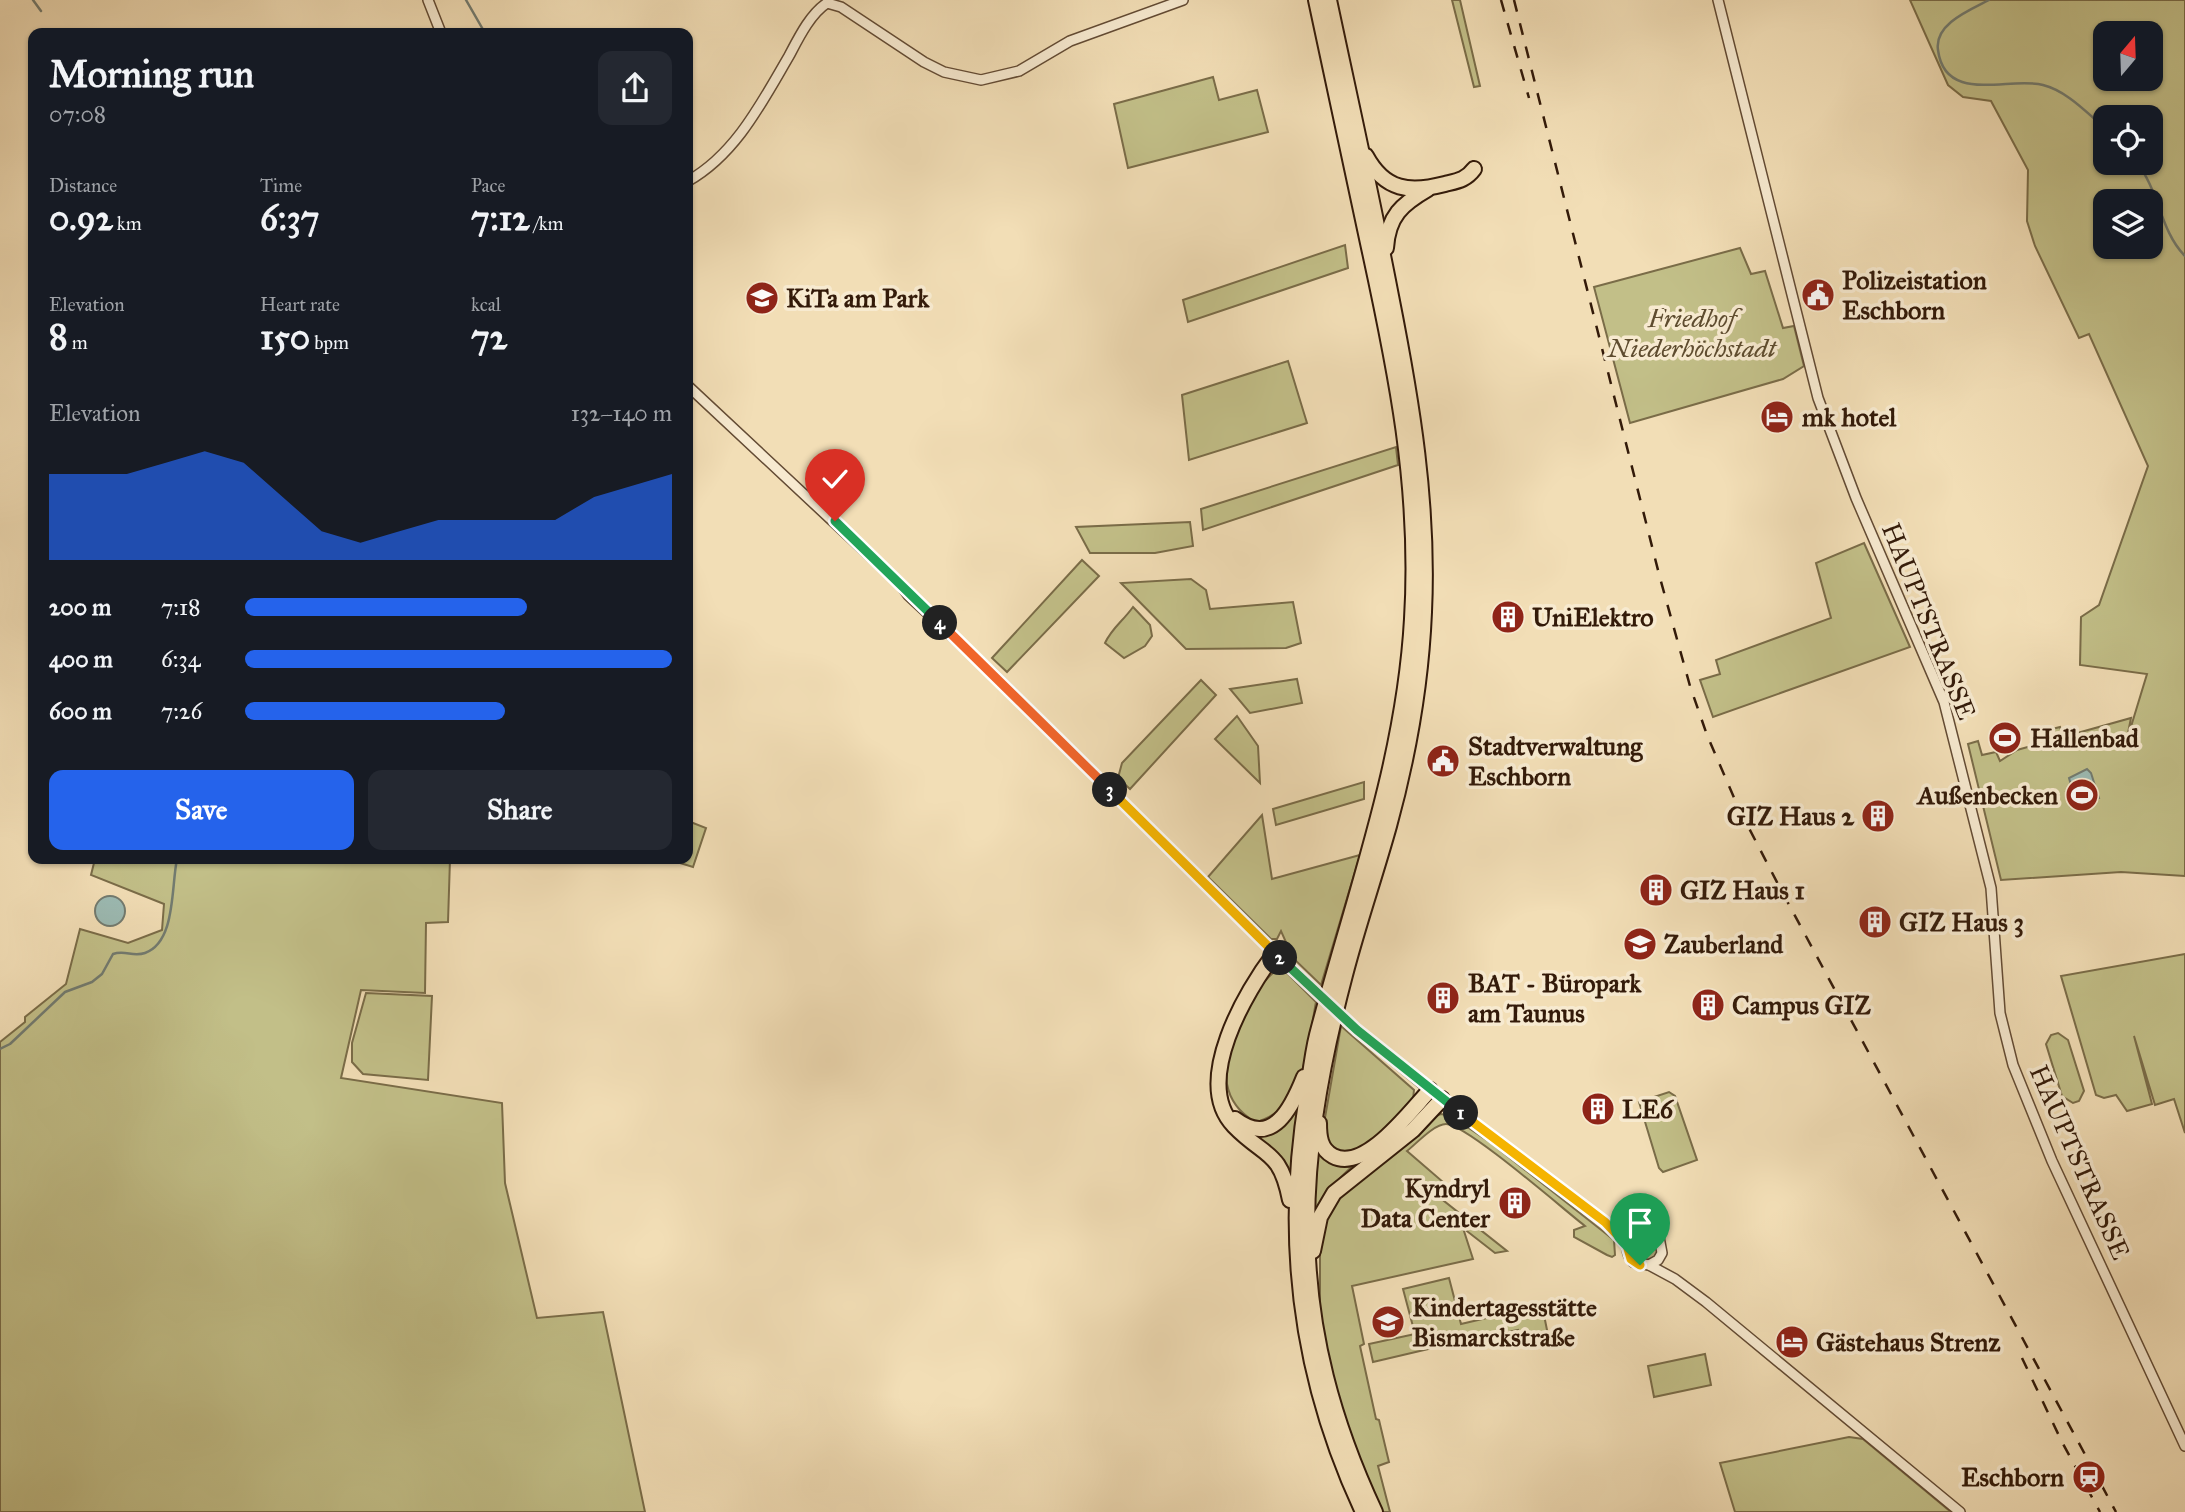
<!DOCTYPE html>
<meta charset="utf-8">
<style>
:root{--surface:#171b24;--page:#242831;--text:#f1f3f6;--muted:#9ea1a6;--accent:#2563eb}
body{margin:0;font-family:"IM FELL Great Primer",serif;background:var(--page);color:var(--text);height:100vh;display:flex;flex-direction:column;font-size:26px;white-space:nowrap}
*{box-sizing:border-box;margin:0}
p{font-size:23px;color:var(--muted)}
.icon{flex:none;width:38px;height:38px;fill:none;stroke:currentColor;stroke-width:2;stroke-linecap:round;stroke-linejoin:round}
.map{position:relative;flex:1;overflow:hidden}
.sheet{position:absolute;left:28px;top:28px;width:665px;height:836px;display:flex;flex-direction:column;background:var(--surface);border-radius:14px;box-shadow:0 2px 5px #0004}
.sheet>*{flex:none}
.needle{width:46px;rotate:19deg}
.tools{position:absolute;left:2093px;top:21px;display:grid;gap:14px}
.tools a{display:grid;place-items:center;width:70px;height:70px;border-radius:14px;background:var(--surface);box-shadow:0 2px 5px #0004;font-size:35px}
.pin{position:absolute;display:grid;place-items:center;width:60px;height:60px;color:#fff;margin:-72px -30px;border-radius:50% 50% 50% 0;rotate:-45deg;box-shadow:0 0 7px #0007}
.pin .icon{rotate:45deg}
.km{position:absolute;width:35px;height:35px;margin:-18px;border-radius:50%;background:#222;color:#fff;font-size:19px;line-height:35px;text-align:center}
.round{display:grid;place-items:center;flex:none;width:74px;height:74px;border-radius:14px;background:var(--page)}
.head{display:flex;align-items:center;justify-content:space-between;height:119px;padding:0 21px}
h1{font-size:38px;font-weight:800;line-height:52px}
.metrics{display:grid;grid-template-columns:repeat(3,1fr);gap:10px;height:119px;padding:7px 21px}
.metrics div{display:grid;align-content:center}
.metrics b{font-size:35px;font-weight:800}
.metrics small{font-size:19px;font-weight:400}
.metrics p{font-size:19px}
.chart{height:196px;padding:14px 21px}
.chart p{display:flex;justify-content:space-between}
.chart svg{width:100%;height:126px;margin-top:7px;fill:var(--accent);opacity:.7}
.cta{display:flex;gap:14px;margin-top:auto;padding:14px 21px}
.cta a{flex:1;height:80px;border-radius:14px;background:var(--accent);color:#fff;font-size:28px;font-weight:800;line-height:80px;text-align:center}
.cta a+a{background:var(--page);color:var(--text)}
ul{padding:0 21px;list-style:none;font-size:23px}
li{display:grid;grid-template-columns:112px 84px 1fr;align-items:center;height:52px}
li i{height:18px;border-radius:9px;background:var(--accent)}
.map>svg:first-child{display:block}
.green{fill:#c2bf88;stroke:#7a6c48;stroke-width:2;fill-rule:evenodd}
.water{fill:#9cbbb4;stroke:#727b70;stroke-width:2}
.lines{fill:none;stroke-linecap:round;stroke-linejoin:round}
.stream{stroke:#727b70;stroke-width:2.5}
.minor-casing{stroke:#634b34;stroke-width:12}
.highway-casing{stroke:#331a09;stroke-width:18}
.minor{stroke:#f7ead0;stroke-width:9}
.highway{stroke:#f2deb6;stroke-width:14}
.rail{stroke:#331a09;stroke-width:2.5;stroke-dasharray:12 12;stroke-linecap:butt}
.minor-bridge-casing{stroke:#634b34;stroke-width:12;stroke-linecap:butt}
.minor-bridge{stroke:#f7ead0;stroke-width:9}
.split-1-casing{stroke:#fff;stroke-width:14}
.split-2-casing{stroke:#fff;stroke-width:14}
.split-3-casing{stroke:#fff;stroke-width:14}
.split-4-casing{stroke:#fff;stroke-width:14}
.split-5-casing{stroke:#fff;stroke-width:14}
.split-1{stroke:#f5b400;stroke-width:9}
.split-2{stroke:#22a559;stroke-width:9}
.split-3{stroke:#f5b400;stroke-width:9}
.split-4{stroke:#f0652b;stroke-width:9}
.split-5{stroke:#22a559;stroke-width:9}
.labels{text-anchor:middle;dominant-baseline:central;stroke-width:7;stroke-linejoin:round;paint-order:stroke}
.poi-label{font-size:26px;font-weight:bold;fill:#331a09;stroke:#f7ead0;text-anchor:start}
.park-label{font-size:26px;font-style:italic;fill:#5e4c2f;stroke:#f7ead0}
.street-label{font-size:26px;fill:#331a09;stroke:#f7ead0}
</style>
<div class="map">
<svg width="2185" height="1512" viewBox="0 0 2185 1512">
<rect width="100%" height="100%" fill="#f2deb6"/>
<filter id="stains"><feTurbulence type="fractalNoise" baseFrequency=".00286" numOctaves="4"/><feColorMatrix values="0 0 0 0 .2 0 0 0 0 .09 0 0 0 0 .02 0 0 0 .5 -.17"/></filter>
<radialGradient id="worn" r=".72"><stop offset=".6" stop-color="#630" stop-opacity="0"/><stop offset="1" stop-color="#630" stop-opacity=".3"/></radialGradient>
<g class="green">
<path d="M1452,0h8l20,86 -6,1z"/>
<path d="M1910,0h275v876l-64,-4 -120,8 -33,-136 10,-3 4,14 14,-3 4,9 17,-11 18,-5 1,4 18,1 -1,-6 3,-1 -4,-14 8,-2 3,10 68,-19 -5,25 21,-69 -67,-9 1,-48 18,-12 49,-139 -59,-132 -10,4 -44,-92 -8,-25 1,-51 -37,-69 -28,-4 -15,-12zM2105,33h46v46h-46zM2105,117h46v46h-46zM2105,201h46v46h-46z"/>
<path d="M1213,77l6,23 38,-10 11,42 -140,36 -14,-64z"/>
<path d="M1345,245l3,23 -160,54 -5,-22z"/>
<path d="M1740,248l11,26 14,-3 18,57 11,-2 10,40 -21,13 -153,44 -36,-136z"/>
<path d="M1288,361l19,62 -118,37 -7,-65z"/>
<path d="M1396,447l2,18 -195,65 -2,-21z"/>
<path d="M1190,522l3,24 -38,7h-65l-14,-26z"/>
<path d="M1864,543l46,104 -197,70 -13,-37 20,-6 -4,-14 115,-42 -15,-55z"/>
<path d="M1082,560l17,16 -92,96 -15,-14z"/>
<path d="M1191,579l15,11 4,19 83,-7 8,41 -15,5 -100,1 -65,-66z"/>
<path d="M1133,607l17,18 2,11 -7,10 -21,12 -19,-15c7,-15 18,-22 28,-36z"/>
<path d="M1297,679l5,24 -52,10 -20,-24z"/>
<path d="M1201,680l15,15 -86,94 -12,-11 4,-15z"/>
<path d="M1237,716l21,30 2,37 -45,-44z"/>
<path d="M1364,782v17l-88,26 -3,-16z"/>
<path d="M1262,815l10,64 88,-24 -39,130 -28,-27 -12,-27 -4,8h-6l-63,-62z"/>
<path d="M688,821l18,7 -13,39 -26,-8h21z"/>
<path d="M95,859h355l-2,63 -22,1 -1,70 -64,-3 -20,88 161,25 3,80 32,135 66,-6 42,200h-645v-470l25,-20v-5l41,-33 14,-55 48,14 34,-13 2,-26 -73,-29z"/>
<path d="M2185,954v179l-11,-34 -19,6 -21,-69 18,68 -25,7 -11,-16 -12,3 -8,-3 -35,-119z"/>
<path d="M1276,971l11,2 29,29c-8,41 -11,109 -61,120 -15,-9 -25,-21 -28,-38 -5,-29 24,-97 49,-113z"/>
<path d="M366,993l66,3 -4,84 -65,-6 -11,-12v-19z"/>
<path d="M1341,1026l73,64 -1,9 -9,12 -39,37 -16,7 -16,-4 -10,-22z"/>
<path d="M2058,1033l10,7 16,51 -5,10 -6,2 -11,-7 -16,-52 5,-9z"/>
<path d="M1304,1085l-12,117c-7,-44 -8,-48 -47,-71 46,1 43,-5 59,-46z"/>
<path d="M1669,1092l6,4 22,64 -34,12 -4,-4 -20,-66z"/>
<path d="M1441,1114l10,2 40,27 123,97 1,15 -3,2 -5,-2 -33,-18v-7l11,-4c-22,-17 -119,-102 -139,-102 -12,0 -30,20 -39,27l36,31 -9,11 73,58 -12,2 -32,-25 10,31 -121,27 12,58 -4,2 16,73 3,1 10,42 -11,4 12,46h-10l-29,-70 -24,-85 -7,-48v-71l13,-38 100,-83z"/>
<path d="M1316,1150c12,14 23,17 41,12 -28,25 -37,35 -44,72z"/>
<path d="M1641,1233l11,1 9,15 -6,11 -17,1 -8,-9 2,-12z"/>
<path d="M1449,1278l12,46 81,-19 7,35 -26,6 -5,-16 -59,12 -2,-8 -22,5 2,8 -64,15 -4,-18 46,-10 -12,-45z"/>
<path d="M1705,1354l6,31 -57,12 -6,-31z"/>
<path d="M1849,1437l14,2 88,73h-216l-15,-49z"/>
</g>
<g class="water">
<path d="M2087,769l4,4 8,25 -29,8 -4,-14 15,-4 2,-5 -12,2 -2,-7z"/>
<circle cx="110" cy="911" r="15"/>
</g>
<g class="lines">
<g class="stream">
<path d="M33,0l8,11"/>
<path d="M466,0l19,33"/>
<path d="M1989,0c-19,10 -55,24 -51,50 7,55 72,26 105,35 24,6 44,28 62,43"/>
<path d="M2137,163c22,27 23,68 48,93"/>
<path d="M0,1049l10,-5 55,-52 27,-10 10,-8 11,-20c12,-4 20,3 32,-1 31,-11 26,-66 32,-94"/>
</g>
<defs>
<g id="minor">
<path d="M428,0l13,33"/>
<path d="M1718,0l100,398 38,100 88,204 47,186 9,125 13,52 39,96 133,285"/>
<path d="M688,181c48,-27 74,-79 101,-125 9,-17 21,-42 38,-53l14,4 83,55 20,10 37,8 38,-9 51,-30 113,-41"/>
<path d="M688,386l212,198 8,11 85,79 310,307"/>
<path d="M1357,1030l73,60 175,132 22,23"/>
<path d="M1612,1225c18,9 35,2 47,12l3,16 -4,7 -9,5"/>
<path d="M1636,1232c-10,8 -12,20 -3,30l16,3 26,14 31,23 254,210"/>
</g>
<g id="highway">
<path d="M1316,0c18,81 35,162 52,243 28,128 52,245 44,376 -8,144 -59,278 -95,416 -5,20 -7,41 -10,61 -24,144 -6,284 56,416"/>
<path d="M1329,0c21,99 43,197 62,296 21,106 38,208 33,316 -3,72 -16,145 -35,214 -14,50 -31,99 -44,149 -52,197 -58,349 30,537"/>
<path d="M1366,156c19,35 44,37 79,28 12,-3 21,-4 29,-15"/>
<path d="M1386,248c2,-32 16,-44 42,-59"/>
<path d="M1275,953c-29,38 -83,129 -41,173 31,32 46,23 56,74"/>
<path d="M1235,1119c38,29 57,-12 69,-42"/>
<path d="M1319,1123c0,13 1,26 14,33 32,17 78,-46 97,-66"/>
<path d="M1313,1251l7,-34 14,-24 79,-63 29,-31"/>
</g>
</defs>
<use href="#minor" class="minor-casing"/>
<use href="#highway" class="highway-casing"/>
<use href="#minor" class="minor"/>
<use href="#highway" class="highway"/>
<g class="rail">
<path d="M1501,0l28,98"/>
<path d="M1514,0l146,578 30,108 17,49 31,72 42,81 336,624"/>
<path d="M2022,1358l40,84 38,70"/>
</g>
<defs>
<path id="minor-bridge" d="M1303,981l54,49"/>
</defs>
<use href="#minor-bridge" class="minor-bridge-casing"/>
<use href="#minor-bridge" class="minor-bridge"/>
</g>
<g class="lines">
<defs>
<path id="split-1" d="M1461,1113l144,109 22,23 4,14 9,6"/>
<path id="split-2" d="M1280,958l77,72 104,83"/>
<path id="split-3" d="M1110,790l170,168"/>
<path id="split-4" d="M940,623l170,167"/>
<path id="split-5" d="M835,521l105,102"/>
</defs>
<use href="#split-1" class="split-1-casing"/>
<use href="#split-2" class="split-2-casing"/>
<use href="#split-3" class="split-3-casing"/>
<use href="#split-4" class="split-4-casing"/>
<use href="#split-5" class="split-5-casing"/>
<use href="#split-1" class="split-1"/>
<use href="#split-2" class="split-2"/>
<use href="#split-3" class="split-3"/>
<use href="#split-4" class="split-4"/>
<use href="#split-5" class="split-5"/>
</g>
<defs>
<symbol id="civic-disc" viewBox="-11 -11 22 22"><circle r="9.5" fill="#8f2418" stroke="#f7ead0"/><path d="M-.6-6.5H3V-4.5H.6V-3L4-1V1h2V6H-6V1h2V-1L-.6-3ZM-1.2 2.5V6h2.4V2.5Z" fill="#fff"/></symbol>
<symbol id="school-disc" viewBox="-11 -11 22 22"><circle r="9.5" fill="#8f2418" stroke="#f7ead0"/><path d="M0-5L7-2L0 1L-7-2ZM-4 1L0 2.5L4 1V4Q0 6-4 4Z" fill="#fff"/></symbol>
<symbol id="hotel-disc" viewBox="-11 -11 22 22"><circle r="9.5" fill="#8f2418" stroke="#f7ead0"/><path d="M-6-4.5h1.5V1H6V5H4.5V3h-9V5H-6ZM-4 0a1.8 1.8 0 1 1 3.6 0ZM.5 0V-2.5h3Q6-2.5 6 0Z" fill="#fff"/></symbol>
<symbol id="building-disc" viewBox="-11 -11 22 22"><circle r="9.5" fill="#8f2418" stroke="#f7ead0"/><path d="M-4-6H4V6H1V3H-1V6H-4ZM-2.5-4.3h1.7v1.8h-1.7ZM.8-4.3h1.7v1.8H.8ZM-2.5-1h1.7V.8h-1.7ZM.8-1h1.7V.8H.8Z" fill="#fff"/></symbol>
<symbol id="stadium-disc" viewBox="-11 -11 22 22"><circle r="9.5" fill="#8f2418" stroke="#f7ead0"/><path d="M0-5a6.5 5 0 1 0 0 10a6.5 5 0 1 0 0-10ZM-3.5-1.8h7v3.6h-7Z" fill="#fff"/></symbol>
<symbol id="station-disc" viewBox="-11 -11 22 22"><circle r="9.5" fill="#8f2418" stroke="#f7ead0"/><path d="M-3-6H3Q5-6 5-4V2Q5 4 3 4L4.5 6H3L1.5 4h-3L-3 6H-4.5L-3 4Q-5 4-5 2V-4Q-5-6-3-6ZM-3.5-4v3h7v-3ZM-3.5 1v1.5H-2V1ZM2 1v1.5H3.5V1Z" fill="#fff"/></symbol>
</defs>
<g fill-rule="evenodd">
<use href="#civic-disc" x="1799" y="276" width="38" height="38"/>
<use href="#school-disc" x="743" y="279" width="38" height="38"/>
<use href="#hotel-disc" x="1758" y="398" width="38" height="38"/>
<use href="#building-disc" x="1489" y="598" width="38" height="38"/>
<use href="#stadium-disc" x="1986" y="719" width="38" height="38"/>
<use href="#civic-disc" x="1424" y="742" width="38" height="38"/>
<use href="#stadium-disc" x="2063" y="776" width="38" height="38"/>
<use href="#building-disc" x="1859" y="797" width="38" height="38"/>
<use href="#building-disc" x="1637" y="871" width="38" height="38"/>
<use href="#building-disc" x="1856" y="903" width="38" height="38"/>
<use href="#school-disc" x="1621" y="925" width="38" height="38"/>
<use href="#building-disc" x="1424" y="979" width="38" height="38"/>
<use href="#building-disc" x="1689" y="986" width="38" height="38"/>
<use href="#building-disc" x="1579" y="1090" width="38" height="38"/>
<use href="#building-disc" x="1496" y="1184" width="38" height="38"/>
<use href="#school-disc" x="1369" y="1303" width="38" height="38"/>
<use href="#hotel-disc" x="1773" y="1323" width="38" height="38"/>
<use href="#station-disc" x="2070" y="1458" width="38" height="38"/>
</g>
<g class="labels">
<g class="poi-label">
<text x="1842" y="280">Polizeistation<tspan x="1842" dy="30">Eschborn</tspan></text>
<text x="786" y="298">KiTa am Park</text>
<text x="1802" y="417">mk hotel</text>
<text x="1532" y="617">UniElektro</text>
<text x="2030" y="738">Hallenbad</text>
<text x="1468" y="746">Stadtverwaltung<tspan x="1468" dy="30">Eschborn</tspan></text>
<text x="2058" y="795" text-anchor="end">Außenbecken</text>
<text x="1854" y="816" text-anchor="end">GIZ Haus 2</text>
<text x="1680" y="890">GIZ Haus 1</text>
<text x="1899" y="922">GIZ Haus 3</text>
<text x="1664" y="944">Zauberland</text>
<text x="1468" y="983">BAT - Büropark<tspan x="1468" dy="30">am Taunus</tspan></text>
<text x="1732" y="1005">Campus GIZ</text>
<text x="1622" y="1109">LE6</text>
<text x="1490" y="1188" text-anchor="end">Kyndryl<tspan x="1490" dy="30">Data Center</tspan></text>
<text x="1412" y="1307">Kindertagesstätte<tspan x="1412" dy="30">Bismarckstraße</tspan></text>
<text x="1816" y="1342">Gästehaus Strenz</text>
<text x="2064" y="1477" text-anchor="end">Eschborn</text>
</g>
<g class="park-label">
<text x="1692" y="318">Friedhof<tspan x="1692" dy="30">Niederhöchstadt</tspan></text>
</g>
<g class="street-label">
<text transform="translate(1929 621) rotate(68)">HAUPTSTRASSE</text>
<text transform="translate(2080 1162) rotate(66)">HAUPTSTRASSE</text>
</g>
</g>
<rect width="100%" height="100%" filter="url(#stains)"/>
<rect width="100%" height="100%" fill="url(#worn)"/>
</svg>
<div class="tools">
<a><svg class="needle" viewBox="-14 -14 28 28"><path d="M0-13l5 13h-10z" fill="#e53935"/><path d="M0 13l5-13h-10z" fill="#9ea1a6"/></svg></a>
<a><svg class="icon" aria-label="locate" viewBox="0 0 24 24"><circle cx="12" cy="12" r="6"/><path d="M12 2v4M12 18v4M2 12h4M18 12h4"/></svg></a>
<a><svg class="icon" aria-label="layers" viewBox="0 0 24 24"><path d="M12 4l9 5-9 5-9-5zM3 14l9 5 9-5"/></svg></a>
</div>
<div class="pin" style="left:1640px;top:1265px;background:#1e9e55"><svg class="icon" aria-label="arrive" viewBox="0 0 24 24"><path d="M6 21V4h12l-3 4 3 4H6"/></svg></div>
<div class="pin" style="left:835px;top:521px;background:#d93025"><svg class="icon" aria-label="check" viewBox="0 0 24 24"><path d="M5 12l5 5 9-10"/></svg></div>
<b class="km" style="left:1461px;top:1113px">1</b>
<b class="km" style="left:1280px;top:958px">2</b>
<b class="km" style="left:1110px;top:790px">3</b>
<b class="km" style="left:940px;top:623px">4</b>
<section class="sheet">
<div class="head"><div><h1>Morning run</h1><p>07:08</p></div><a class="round"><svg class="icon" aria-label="share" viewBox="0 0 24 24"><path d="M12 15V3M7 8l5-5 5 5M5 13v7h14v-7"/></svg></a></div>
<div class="metrics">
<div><p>Distance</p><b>0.92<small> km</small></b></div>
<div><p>Time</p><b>6:37</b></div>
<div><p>Pace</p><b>7:12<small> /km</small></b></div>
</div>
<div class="metrics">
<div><p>Elevation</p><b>8<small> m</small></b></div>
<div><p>Heart rate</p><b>150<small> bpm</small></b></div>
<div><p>kcal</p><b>72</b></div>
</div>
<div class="chart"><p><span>Elevation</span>132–140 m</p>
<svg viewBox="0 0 160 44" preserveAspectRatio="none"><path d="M0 44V14L10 14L20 14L30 10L40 6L50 10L60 22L70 34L80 38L90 34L100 30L110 30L120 30L130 30L140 22L150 18L160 14V44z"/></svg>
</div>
<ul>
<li><b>200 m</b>7:18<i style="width:66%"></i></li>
<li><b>400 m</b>6:34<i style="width:100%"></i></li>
<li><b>600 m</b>7:26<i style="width:61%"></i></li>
</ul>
<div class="cta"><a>Save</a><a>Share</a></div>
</section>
</div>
